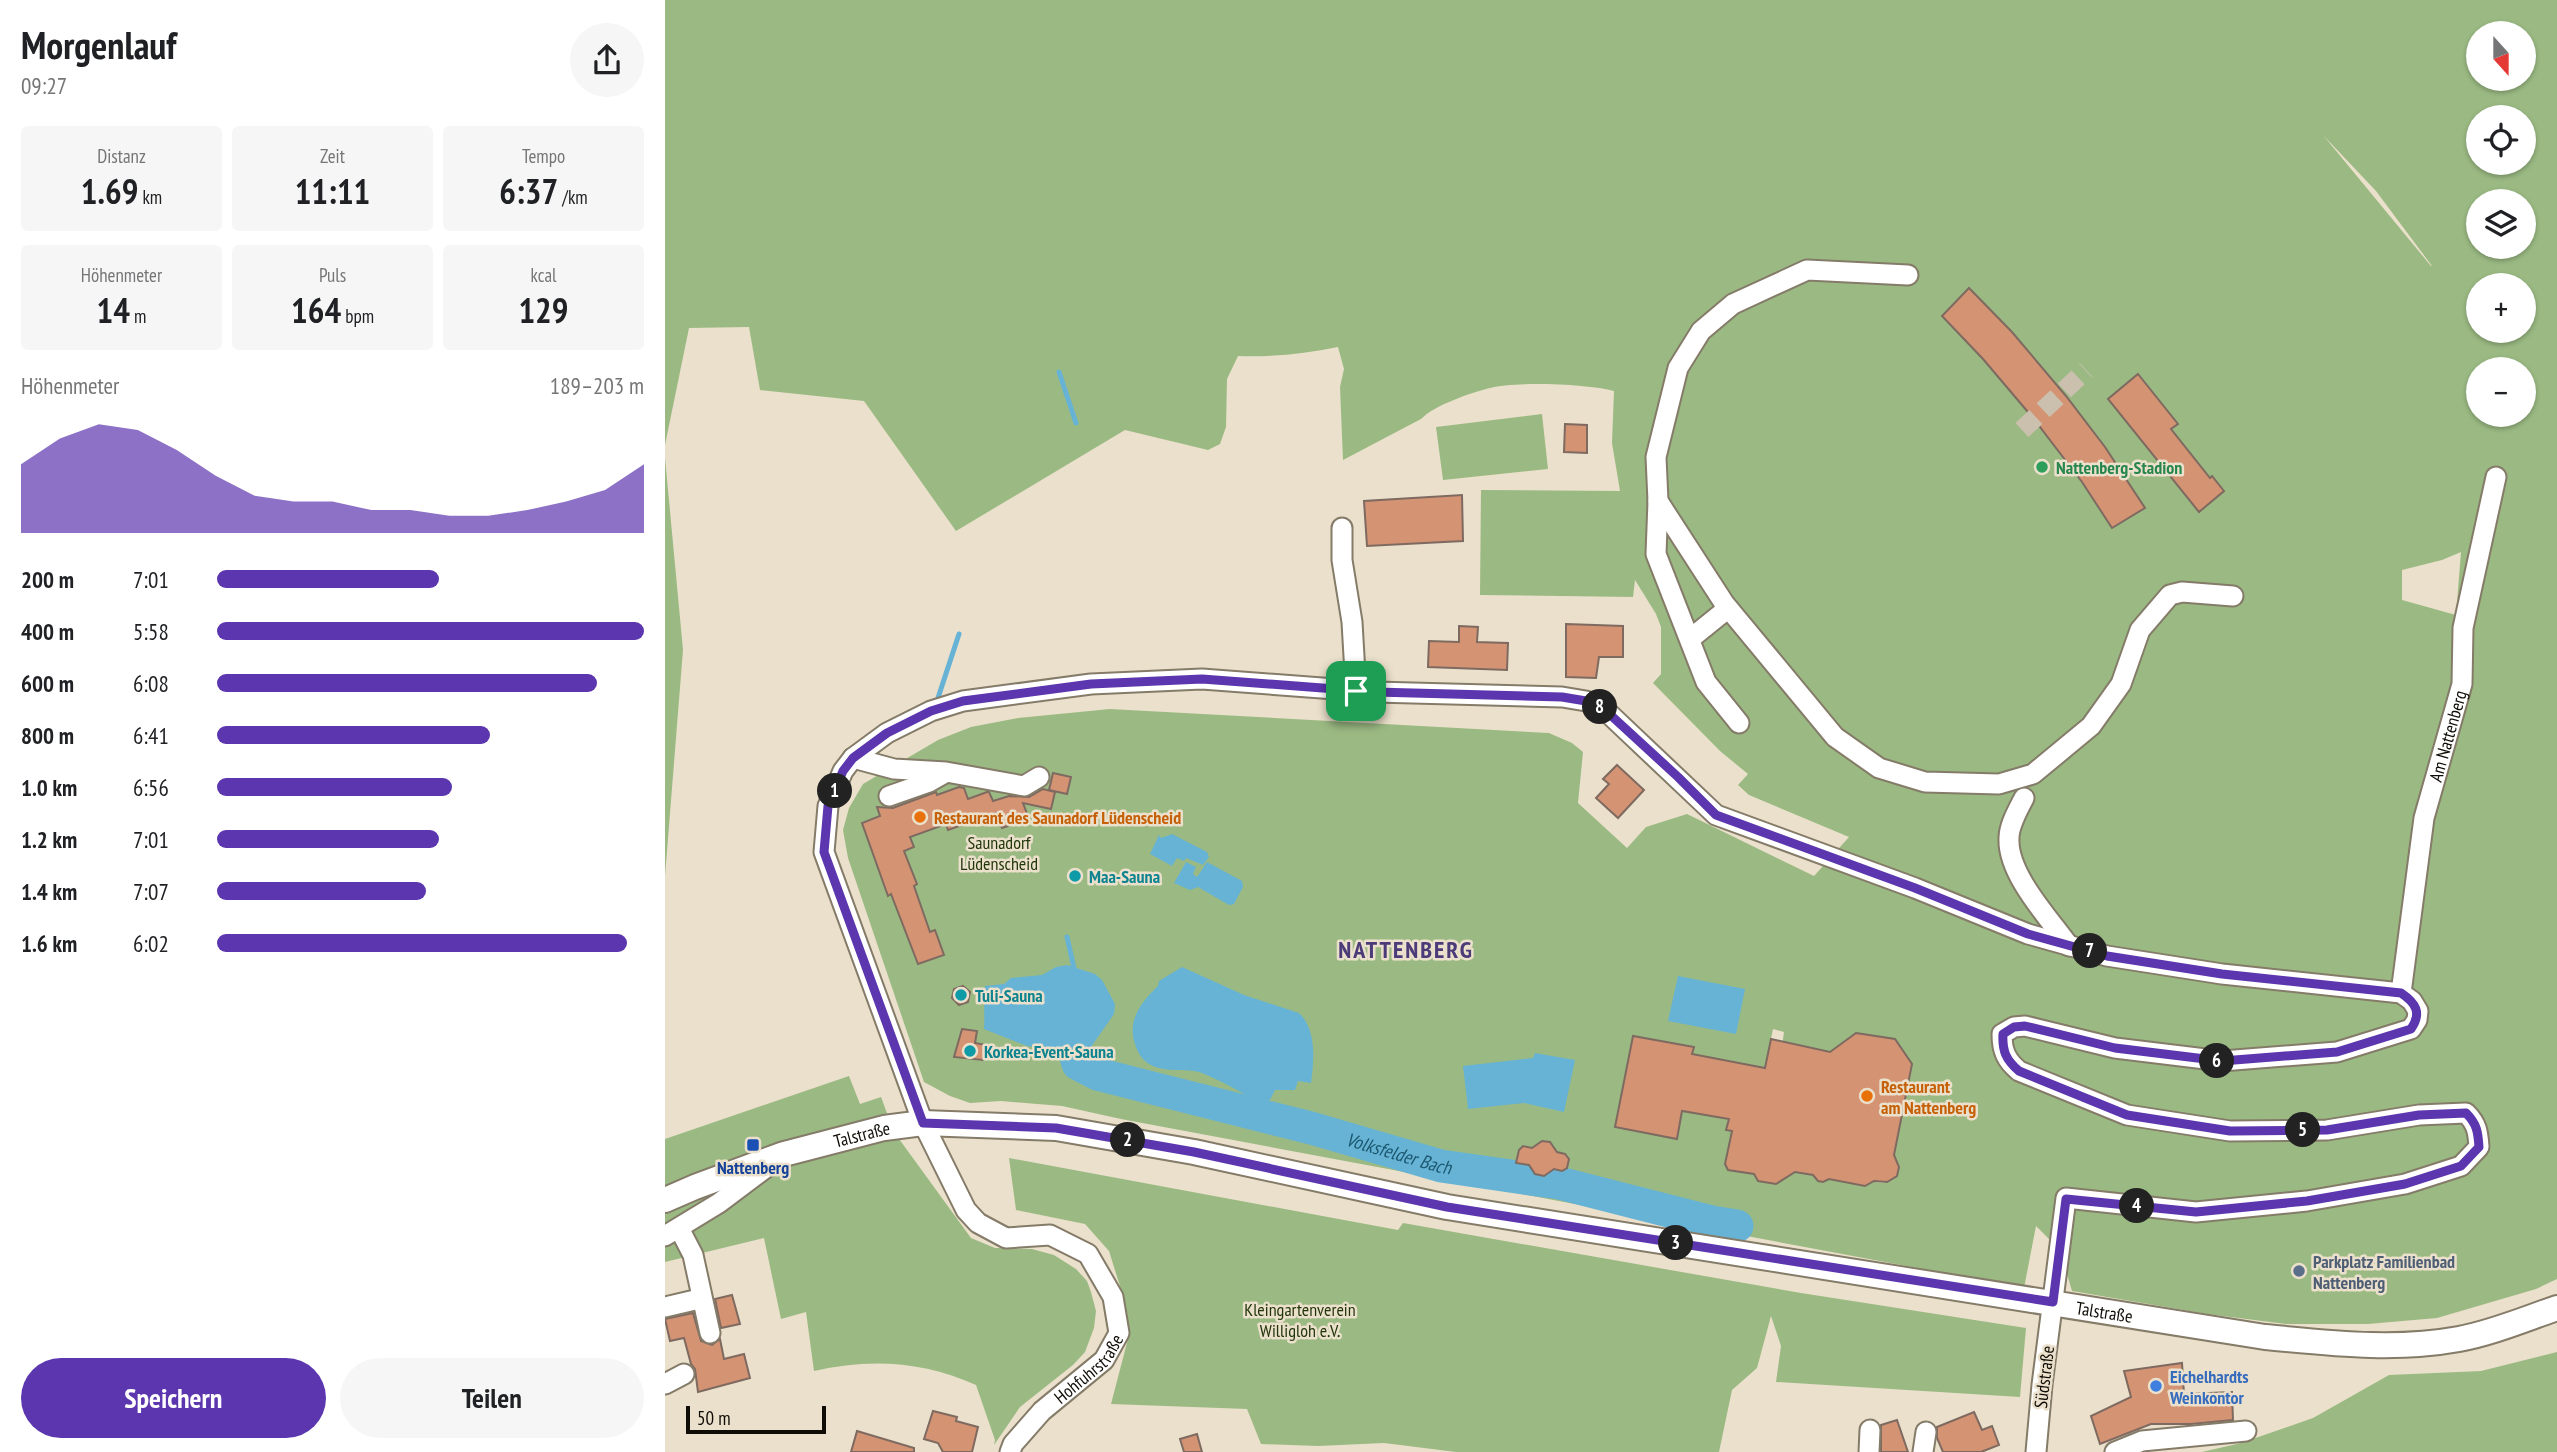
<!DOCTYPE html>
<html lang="de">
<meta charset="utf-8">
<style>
:root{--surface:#fff;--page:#f6f6f6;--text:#202124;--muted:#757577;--accent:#5c36ae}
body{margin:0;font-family:"PT Sans Narrow",sans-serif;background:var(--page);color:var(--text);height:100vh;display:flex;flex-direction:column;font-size:26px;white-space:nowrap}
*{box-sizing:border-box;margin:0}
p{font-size:23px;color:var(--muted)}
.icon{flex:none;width:38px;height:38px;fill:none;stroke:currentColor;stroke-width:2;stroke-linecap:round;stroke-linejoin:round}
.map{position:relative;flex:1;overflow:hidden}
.sheet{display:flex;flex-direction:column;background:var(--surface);width:665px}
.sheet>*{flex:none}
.needle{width:46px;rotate:159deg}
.controls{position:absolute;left:1801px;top:21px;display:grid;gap:14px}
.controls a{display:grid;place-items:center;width:70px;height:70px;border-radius:50%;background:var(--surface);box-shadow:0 2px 5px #0004;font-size:35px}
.scale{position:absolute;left:21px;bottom:18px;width:140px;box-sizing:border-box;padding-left:7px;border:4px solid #0f0c06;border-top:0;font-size:19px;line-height:24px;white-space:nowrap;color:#0f0c06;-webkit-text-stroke:5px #ebe0cb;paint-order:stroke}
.pin{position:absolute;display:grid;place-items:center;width:60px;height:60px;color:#fff;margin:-30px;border-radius:14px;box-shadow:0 4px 10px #0006}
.km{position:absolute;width:35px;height:35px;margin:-18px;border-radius:50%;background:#222;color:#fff;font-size:19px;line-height:35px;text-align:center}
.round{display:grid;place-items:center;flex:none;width:74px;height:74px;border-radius:37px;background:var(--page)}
.overview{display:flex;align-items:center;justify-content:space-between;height:119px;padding:0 21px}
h1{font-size:38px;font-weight:700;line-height:52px}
.stats{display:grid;grid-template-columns:repeat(3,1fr);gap:10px;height:119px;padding:7px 21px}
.stats div{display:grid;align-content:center;border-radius:7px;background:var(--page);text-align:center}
.stats b{font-size:35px;font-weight:700}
.stats small{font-size:19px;font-weight:400}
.stats p{font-size:19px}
.chart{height:196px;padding:14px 21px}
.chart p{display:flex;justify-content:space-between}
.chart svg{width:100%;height:126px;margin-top:7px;fill:var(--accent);opacity:.7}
.action{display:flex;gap:14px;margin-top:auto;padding:14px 21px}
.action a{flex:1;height:80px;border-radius:42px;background:var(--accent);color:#fff;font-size:28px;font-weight:700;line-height:80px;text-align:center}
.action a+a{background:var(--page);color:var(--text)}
ul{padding:0 21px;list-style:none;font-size:23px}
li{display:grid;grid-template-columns:112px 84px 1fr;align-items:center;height:52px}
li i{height:18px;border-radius:9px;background:var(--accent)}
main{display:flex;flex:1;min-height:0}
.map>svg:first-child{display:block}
.green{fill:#9bba83;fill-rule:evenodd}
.water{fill:#67b3d5}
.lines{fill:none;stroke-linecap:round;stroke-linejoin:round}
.stream{stroke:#67b3d5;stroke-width:5}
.river{stroke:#67b3d5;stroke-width:33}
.building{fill:#d49373;stroke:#7e6a60;stroke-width:2}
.minor-tunnel{stroke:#cac0ad;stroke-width:19;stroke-dasharray:19 10;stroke-linecap:butt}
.minor-casing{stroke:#847b68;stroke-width:23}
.major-casing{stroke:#847b68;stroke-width:28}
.minor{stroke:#fff;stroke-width:19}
.major{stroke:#fff;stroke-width:24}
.route-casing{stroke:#fff;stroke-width:14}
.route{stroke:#5c36ae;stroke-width:9}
.leisure-dot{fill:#2e9e5b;stroke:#ebe0cb;stroke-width:2.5}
.food-dot{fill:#e8710a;stroke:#ebe0cb;stroke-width:2.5}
.culture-dot{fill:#0f9aa8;stroke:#ebe0cb;stroke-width:2.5}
.transit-dot{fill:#1a4fb4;stroke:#ebe0cb;stroke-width:2.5}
.service-dot{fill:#5c6f8a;stroke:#ebe0cb;stroke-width:2.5}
.shop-dot{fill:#3f7fe0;stroke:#ebe0cb;stroke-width:2.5}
.labels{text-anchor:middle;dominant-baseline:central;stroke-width:5;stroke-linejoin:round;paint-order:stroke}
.leisure-label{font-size:18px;font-weight:bold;fill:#27864d;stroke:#ebe0cb;text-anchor:start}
.street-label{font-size:18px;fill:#0f0c06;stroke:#ebe0cb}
.food-label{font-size:18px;font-weight:bold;fill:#c56008;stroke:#ebe0cb;text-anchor:start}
.park-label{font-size:18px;fill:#1f3408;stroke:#ebe0cb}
.culture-label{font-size:18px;font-weight:bold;fill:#0d838f;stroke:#ebe0cb;text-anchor:start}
.transit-label{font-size:18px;font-weight:bold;fill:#164399;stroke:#ebe0cb}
.service-label{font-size:18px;font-weight:bold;fill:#4e5e75;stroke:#ebe0cb;text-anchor:start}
.shop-label{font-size:18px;font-weight:bold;fill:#366cbe;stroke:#ebe0cb;text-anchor:start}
.water-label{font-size:19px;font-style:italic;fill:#1c5870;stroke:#ebe0cb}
.district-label{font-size:24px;font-weight:bold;letter-spacing:2px;fill:#4b3c79;stroke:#ebe0cb}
</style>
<main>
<section class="sheet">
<div class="overview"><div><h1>Morgenlauf</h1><p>09:27</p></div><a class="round"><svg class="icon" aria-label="share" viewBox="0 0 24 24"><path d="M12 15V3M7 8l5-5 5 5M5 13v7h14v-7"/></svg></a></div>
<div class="stats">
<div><p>Distanz</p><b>1.69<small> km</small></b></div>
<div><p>Zeit</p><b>11:11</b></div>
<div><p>Tempo</p><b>6:37<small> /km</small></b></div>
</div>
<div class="stats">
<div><p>Höhenmeter</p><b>14<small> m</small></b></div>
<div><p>Puls</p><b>164<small> bpm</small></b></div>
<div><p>kcal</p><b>129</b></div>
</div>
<div class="chart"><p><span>Höhenmeter</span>189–203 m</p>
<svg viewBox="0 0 160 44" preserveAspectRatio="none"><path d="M0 44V20L10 11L20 6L30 8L40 15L50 24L60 31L70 33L80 33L90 36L100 36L110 38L120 38L130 36L140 33L150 29L160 20V44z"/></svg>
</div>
<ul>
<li><b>200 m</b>7:01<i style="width:52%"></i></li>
<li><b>400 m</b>5:58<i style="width:100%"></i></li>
<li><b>600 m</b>6:08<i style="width:89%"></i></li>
<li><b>800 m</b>6:41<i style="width:64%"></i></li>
<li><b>1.0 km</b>6:56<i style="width:55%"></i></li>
<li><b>1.2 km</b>7:01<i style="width:52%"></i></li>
<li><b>1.4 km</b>7:07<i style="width:49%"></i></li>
<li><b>1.6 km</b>6:02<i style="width:96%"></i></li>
</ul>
<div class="action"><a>Speichern</a><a>Teilen</a></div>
</section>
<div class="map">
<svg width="1892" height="1452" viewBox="0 0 1892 1452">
<rect width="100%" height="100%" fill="#ebe0cb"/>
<g class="green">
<path d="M0,0h1892v1279l-21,10 -99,29 -69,6h-82l-79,-10 -135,-23 -12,-41 -24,-24 -12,62 -903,-169 -59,-13 -61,-5 -31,2 -20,-7 -26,-14 -76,-224 -5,-28 6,-22 14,-24 75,-44 33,-13 47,-9 92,-9 439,24 23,10 11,9 -5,51 49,45 19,-21 41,-13 127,62 35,-39 -100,-42 -11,-10 10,-11 -28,-23 -67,-68 8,-9v-47l-5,-13 -21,-34 -2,17 -153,-2 1,-105 139,1 -8,-48 2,-52c-25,-7 -99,-10 -124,-3 -20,5 -55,17 -69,31l-78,41 -3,-73 4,-18 -6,-22c-34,7 -65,10 -100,9l-11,23 -1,48 -6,17 -12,6 -83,-20 -169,101 -92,-130 -104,-11 -11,-63 -60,1 -24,117zM1813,33h45v46h-45zM1813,117h45v46h-45zM1658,135l53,56 56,75h-1zM1813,201h45v46h-45zM1813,285h45v46h-45zM1813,369h45v46h-45zM1796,552l-5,63 -54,-15v-30l40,-10zM1108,1029l11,3 -3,21 21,-7 30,6 24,-19 38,122 3,21 -13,7 -55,-5 -6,4 -5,-1 -4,-6 -19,-3 -19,12 -18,-3 -1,-18 -32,1 4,-19 41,-6 -43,-9 2,-11 -47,-8 -6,28 -61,-12 19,-91 59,11 -1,7 73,14z"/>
<path d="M877,414l6,55 -105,11 -7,-53z"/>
<path d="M0,458l18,192 -18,226z"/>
<path d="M184,1076l11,28 21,-7 13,35 77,106 24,10 37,1 22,6 22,14 11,12 4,11 5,19 -2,17 -9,24 -12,13 -53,42 -26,38 1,-5 -19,-55c-52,-24 -107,-27 -162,-14l-8,-59 -25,7 -17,-81 -99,24v-123z"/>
<path d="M344,1158l389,72 5,-7 398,70 225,35 -6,69 -244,-15 5,-36 -10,-30 -14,52 -25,22 -13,62h-263l-72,-9 -66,3 -57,-2 -14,-35 -136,-5 18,-69 -5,-36 -15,-48 -24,-27 -69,-14z"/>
<path d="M1892,1352v100h-355l39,-9 72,-25 76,-43 92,-4z"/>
</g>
<g class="water">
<path d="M507,834l35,18 2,5 -6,8 -17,-7 -2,3 -7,-3 -5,8 -22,-12 9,-19 2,3z"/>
<path d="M521,862l10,5 -3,7 4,3 10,-15 35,19 1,6 -9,17 -5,1 -31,-18 -8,3 -16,-7z"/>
<path d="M402,965l28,9 7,6 13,24 -1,10 -23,33 -16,6 -48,-7 -43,-17c1,-15 -1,-29 1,-43l19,-2 7,-6 31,-3 14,-8z"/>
<path d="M517,967l62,28 55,18c18,17 15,48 12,70l-13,-2 -3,9h-20l-5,10h-7l-2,3c-19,-10 -39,-22 -59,-30 -13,-5 -29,-1 -43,-5 -12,-3 -19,-10 -23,-21 -10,-25 4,-44 22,-61l1,-5z"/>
<path d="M1013,976l67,13 -9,45 -68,-13z"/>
<path d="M870,1053l40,7 -11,52 -40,-9 -56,6 -5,-43 70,-8z"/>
</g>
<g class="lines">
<g class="stream">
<path d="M394,372l17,51"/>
<path d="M271,704l23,-70"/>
<path d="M402,937l7,31"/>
</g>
<path class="river" id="s1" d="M410,1053l3,11 19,10 214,54 130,38 118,17 153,39 25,4"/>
</g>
<g class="building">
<path d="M1304,288l43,44 54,64 39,51 40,61 -33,20 -30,-46 -49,-64 -50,-59 -41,-43z"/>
<path d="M1473,374l40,50 -7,5 39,49 2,-2 12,15 -25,21 -91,-113z"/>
<path d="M900,424l22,1v28l-23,-1z"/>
<path d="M797,495l1,46 -96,5 -3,-45z"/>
<path d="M901,624l57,2v31h-24l-3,21 -30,-1z"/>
<path d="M794,626l19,1 -1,15 31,1 -1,27 -79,-3 1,-26 30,1z"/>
<path d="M952,765l27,25 -26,28 -22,-20 13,-14 -6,-5z"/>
<path d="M388,773l18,4 -4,17 -18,-4z"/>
<path d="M294,787l5,1 4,11 19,-7h2l4,9 16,-5 20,1 14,-8 12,3 -4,17 -28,-6 6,16 -27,9 -6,-15 -48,17 -2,-6 -36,13 4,10 -10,4 13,33 -3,2 16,46 5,-2 9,25 -26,9 -27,-70 -3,2 -26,-73 18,-7 -3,-9 16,1 43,-16 1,3z"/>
<path d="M298,986l7,6 -2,10 -9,3 -7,-7 2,-9z"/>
<path d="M297,1029l15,2 -2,12 11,2 -3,15 -29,-3z"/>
<path d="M1191,1033l39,6 17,25 -18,91 5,12 -2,9 -10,6 -13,-1 -9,5 -36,-7 -6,3 -5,-1 -5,-6 -18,-3 -19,12 -18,-3 -4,-7 -26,-4 -3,-6 7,-33 -6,-1 3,-11 -47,-8 -5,28 -62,-12 18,-91 61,11 -2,7 73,14 6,-29 59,13z"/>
<path d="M877,1141l8,1 7,10 8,2 4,5 -2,9 -5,3 -8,-2 -10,7 -9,-2 -6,-9 -13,-2 3,-13 4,-4 9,2z"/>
<path d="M67,1295l8,29 -19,4 -6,-29z"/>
<path d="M28,1313l8,28 11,4 8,-6 4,20 20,-5 6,24 -52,14 -3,-23 -4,-5 -7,-26 -14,3 -5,-22z"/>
<path d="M1517,1363l2,31 48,-2 1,28 -42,4h-40l-51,20 -9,-28 40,-19 -7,-26z"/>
<path d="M268,1411l24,6 -1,4 22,6 -6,25h-29l-5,-9 -14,-4z"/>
<path d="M1309,1412l8,18 10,-4 7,19 -18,7h-38l-6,-14v-11z"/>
<path d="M1232,1420l11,32h-27v-27z"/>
<path d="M192,1431l57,17v4h-63z"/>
<path d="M532,1434l5,18h-18l-4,-13z"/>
</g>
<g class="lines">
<path class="minor-tunnel" d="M1357,430l64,-60"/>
<defs>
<g id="minor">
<path d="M993,501l66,102 111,134 44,31 46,14 74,2 34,-10 58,-48 30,-42 19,-54 30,-35 12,-3 51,4"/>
<path d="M677,528v32l10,62 4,69"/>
<path d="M1025,639l31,-25"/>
<path d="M1074,723l-33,-41 -50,-128 2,-53 -2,-44 22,-89 23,-37 32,-27 74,-34 101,5"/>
<path d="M188,758l41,11 52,3 78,14 15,-9"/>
<path d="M224,796l40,-14 16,-9"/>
<path d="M1359,798c-6,12 -15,27 -15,40 -2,36 40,80 60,108"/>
<path id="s2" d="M1736,993l23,-175 38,-134 1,-56 33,-151"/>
<path d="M14,1228l14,27 17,78"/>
<path d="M0,1236l54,-33 52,-39"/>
<path d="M0,1307l30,-7"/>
<path d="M0,1384l19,-10"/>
<path id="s3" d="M345,1452l3,-8 29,-33 62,-51 15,-27 -6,-36 -25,-43 -38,-19 -44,3 -28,-15 -12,-13 -43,-87 -99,-271 4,-46 15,-35 10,-13 34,-25 44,-22 32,-10 128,-17 111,-5 173,13 187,5 24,4 18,8 112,106 199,73 113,46 79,22 115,18 179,19 11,8 6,10 -1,9 -6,9 -74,23 -115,9 -107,-13 -90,-22 -11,1 -12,7c0,17 4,26 17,37l108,44 103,16 97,-1 92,-15 47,-2c11,11 12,19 13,34l-18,19 -56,18 -98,17 -111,11 -130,-14 -24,187 -6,67"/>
<path d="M1204,1452l1,-22"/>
<path d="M1258,1452l3,-20"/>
<path d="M1450,1452l27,-11 104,-10"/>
</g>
<g id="major">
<path id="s4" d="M0,1200l30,-13 89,-33 100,-26 39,-5 133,5 138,24 253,55 818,130c65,6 128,14 194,2 33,-6 66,-20 98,-31"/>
</g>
</defs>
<use href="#minor" class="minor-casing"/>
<use href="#major" class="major-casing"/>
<use href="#minor" class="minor"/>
<use href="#major" class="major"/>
</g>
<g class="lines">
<defs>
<path id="route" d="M537,679l173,13 187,5 24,4 18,8 74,68 38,38 199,73 113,46 79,22 115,18 179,19c15,10 21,20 10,36l-74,23 -115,9 -107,-13 -90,-22 -11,1 -11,7c-1,17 3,26 16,37l108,44 103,16 97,-1 92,-15 47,-2c11,11 12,19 13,34l-18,19 -56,18 -98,17 -111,11 -130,-13 -13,103 -606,-95 -253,-55 -138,-24 -133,-5 -99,-271 4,-46 15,-35 10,-13 34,-25 44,-22 32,-10 128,-17z"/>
</defs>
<use href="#route" class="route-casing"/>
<use href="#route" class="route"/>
</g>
<circle class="leisure-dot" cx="1377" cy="467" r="7"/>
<g class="food-dot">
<circle cx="255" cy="817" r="7"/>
<circle cx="1202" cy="1096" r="7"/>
</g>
<g class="culture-dot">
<circle cx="410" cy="876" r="7"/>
<circle cx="296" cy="995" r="7"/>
<circle cx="305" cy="1051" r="7"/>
</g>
<rect class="transit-dot" x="81" y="1138" width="14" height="14" rx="3.5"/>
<circle class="service-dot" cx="1634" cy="1271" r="7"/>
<circle class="shop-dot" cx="1491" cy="1386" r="7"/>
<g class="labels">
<g class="leisure-label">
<text x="1391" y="467">Nattenberg-Stadion</text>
</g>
<g class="street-label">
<text stroke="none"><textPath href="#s2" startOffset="262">Am Nattenberg</textPath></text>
<text stroke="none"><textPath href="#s4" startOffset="208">Talstraße</textPath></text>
<text stroke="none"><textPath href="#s4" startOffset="1468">Talstraße</textPath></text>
<text stroke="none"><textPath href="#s3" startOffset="116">Hohfuhrstraße</textPath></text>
<text transform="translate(1379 1377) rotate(-83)">Südstraße</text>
</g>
<g class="food-label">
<text x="269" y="817">Restaurant des Saunadorf Lüdenscheid</text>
<text x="1216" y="1086">Restaurant<tspan x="1216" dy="21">am Nattenberg</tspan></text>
</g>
<g class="park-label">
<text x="334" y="842">Saunadorf<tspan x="334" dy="21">Lüdenscheid</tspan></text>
<text x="635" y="1309">Kleingartenverein<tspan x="635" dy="21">Willigloh e.V.</tspan></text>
</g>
<g class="culture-label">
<text x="424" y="876">Maa-Sauna</text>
<text x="310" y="995">Tuli-Sauna</text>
<text x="319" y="1051">Korkea-Event-Sauna</text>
</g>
<g class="transit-label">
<text x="88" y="1167">Nattenberg</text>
</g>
<g class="service-label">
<text x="1648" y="1261">Parkplatz Familienbad<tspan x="1648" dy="21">Nattenberg</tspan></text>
</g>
<g class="shop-label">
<text x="1505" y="1376">Eichelhardts<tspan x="1505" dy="21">Weinkontor</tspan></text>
</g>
<g class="water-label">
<text stroke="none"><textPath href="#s1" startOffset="345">Volksfelder Bach</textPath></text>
</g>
<g class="district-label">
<text x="741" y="949">NATTENBERG</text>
</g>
</g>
</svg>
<div class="controls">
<a><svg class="needle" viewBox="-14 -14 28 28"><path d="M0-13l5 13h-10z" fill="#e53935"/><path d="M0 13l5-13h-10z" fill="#757577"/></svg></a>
<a><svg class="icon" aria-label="locate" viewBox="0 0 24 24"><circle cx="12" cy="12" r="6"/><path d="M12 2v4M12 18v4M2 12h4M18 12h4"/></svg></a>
<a><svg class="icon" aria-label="layers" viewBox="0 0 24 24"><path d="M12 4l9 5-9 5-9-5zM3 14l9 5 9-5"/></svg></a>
<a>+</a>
<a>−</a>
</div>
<div class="scale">50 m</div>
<div class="pin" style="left:691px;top:691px;background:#1e9e55"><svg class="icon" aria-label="arrive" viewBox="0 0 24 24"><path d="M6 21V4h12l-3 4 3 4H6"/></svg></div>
<b class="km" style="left:170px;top:791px">1</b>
<b class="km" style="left:463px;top:1140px">2</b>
<b class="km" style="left:1011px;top:1243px">3</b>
<b class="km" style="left:1472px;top:1206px">4</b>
<b class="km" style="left:1638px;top:1130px">5</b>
<b class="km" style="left:1552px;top:1061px">6</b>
<b class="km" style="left:1425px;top:951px">7</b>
<b class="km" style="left:935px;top:707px">8</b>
</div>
</main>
